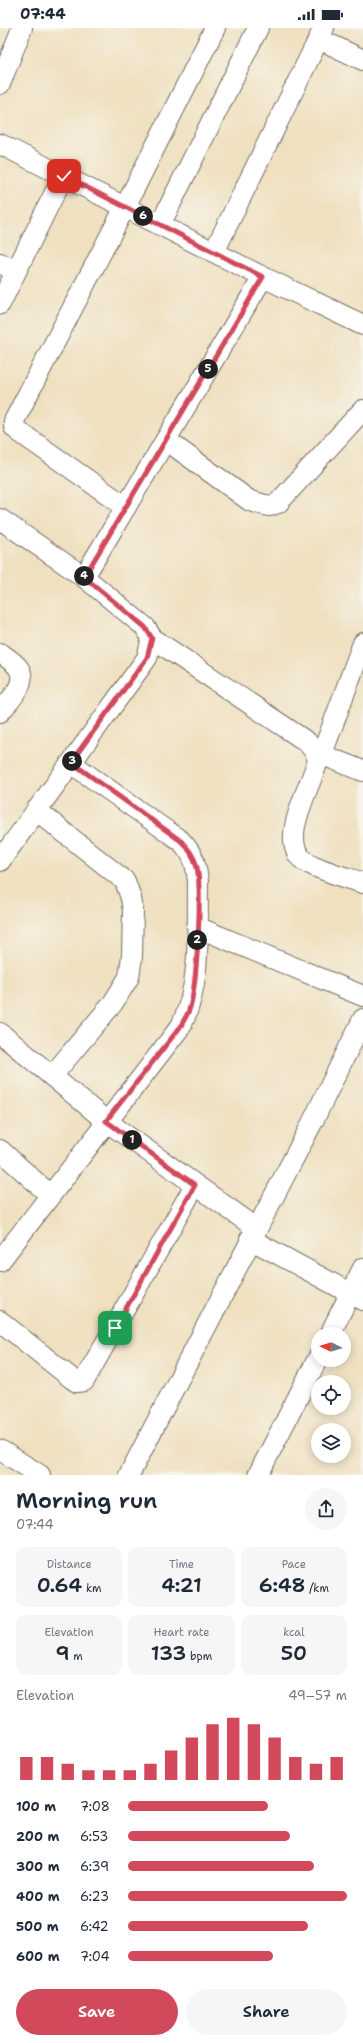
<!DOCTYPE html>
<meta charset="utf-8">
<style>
:root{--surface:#fff;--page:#f6f6f7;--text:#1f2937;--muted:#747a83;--accent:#d1495b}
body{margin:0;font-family:"Shantell Sans",sans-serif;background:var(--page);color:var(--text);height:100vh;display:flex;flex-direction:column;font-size:15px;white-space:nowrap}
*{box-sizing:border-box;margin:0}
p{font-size:13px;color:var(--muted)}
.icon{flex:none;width:22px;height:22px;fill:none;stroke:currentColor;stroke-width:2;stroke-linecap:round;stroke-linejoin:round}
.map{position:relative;height:1447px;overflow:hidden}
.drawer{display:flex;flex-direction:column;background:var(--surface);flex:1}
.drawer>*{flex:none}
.needle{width:26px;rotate:275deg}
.buttons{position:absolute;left:311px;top:1299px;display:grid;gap:8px}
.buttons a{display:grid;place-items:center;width:40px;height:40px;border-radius:50%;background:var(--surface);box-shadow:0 2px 10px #0003;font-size:20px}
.pin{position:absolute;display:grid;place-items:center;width:34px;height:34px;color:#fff;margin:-17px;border-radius:8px;box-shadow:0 2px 6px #0006}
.km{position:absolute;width:20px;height:20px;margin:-10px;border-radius:50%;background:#222;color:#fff;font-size:11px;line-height:20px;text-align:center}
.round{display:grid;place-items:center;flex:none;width:42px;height:42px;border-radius:21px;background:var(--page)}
.headline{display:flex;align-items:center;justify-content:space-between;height:68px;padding:0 16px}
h1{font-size:22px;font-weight:600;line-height:30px}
.stats{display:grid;grid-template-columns:repeat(3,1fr);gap:6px;height:68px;padding:4px 16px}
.stats div{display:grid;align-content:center;border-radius:10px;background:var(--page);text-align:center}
.stats b{font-size:20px;font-weight:600}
.stats small{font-size:11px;font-weight:400}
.stats p{font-size:11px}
.chart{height:112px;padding:8px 16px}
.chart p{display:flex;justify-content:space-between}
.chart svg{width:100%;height:72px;margin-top:4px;stroke:var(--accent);stroke-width:6}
.button{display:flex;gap:8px;margin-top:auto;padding:8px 16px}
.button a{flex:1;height:46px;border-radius:24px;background:var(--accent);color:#fff;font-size:16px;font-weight:600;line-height:46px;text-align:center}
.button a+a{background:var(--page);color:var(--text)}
ul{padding:0 16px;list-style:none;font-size:13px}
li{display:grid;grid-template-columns:64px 48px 1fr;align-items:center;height:30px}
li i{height:10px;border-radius:5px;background:var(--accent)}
.status{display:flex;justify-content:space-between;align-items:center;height:28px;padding:0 20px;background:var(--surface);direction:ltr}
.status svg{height:11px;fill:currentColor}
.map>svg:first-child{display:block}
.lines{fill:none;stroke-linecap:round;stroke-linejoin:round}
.minor-casing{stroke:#706a5f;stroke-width:22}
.minor{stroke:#fff;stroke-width:20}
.route-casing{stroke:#fff;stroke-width:8}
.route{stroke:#d1495b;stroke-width:5}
</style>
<div class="status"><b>07:44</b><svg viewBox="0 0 49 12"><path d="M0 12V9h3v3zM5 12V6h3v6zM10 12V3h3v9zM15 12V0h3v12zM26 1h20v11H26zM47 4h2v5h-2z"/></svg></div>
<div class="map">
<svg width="363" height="1447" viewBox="0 0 363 1447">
<rect width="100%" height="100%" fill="#f7f3e8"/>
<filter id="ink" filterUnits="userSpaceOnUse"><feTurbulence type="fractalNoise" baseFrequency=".025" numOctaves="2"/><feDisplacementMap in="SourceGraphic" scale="8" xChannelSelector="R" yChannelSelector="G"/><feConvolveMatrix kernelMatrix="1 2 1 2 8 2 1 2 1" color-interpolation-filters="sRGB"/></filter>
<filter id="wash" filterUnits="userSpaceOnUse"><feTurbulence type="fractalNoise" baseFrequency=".012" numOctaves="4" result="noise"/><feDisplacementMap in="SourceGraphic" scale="16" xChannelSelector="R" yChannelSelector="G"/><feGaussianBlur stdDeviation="0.9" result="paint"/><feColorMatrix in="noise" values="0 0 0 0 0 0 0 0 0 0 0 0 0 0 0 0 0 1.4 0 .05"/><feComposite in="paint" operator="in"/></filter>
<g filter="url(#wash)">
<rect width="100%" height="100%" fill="#efe0c0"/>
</g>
<g filter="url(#ink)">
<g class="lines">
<defs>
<g id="minor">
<path d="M319,11l44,21"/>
<path d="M0,56l22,-56"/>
<path d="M0,116l263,133 100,48"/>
<path d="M160,197l98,-197"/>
<path d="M214,224l110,-224"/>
<path d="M0,235l16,8"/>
<path d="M0,276l63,-128"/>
<path d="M166,412l84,61 19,5 9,-3 85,-93"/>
<path d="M126,479l-108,-76 -4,-4v-6l111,-214 90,-179"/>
<path d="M0,491l84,58 61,50 7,11 -5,20 -147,203"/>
<path d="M84,549l179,-300"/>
<path d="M152,610l155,104 8,10 3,8c-7,27 -44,86 -10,103 17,9 37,14 55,20"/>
<path d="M0,625c6,4 16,10 19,16 9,15 -10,32 -19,43"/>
<path d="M315,724l48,19"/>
<path d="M322,726l41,-111"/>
<path d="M36,782l89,71 6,17 2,13 -1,45 -3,21 -16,26 -61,73"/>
<path d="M197,899l166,69"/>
<path d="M0,1005l106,88 150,107"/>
<path d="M0,1122l50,45"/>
<path d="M250,1211l113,61"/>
<path d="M0,1233l181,-235c21,-43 16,-97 17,-144 -2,-19 -4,-27 -17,-41l-110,-78"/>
<path d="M0,1293l71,57 6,4 7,-1 111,-196"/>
<path d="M330,1306l33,-66"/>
<path d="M0,1422l40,25"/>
<path d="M129,1447l182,-350 52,-106"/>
<path d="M258,1447l60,-117"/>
</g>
</defs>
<use href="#minor" class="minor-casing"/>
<use href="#minor" class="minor"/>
</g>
</g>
<g class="lines" filter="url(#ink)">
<defs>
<path id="route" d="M64,148l199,101 -179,300 61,50 7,11 -5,20 -76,104 110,79c7,7 12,13 15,23 7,20 1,125 -7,146 -2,6 -6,11 -8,16l-75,95 89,64 -80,143"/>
</defs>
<use href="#route" class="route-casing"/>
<use href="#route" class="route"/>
</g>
</svg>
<div class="buttons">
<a><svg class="needle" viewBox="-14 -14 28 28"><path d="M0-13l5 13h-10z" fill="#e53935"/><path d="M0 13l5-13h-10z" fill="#747a83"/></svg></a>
<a><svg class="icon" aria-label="locate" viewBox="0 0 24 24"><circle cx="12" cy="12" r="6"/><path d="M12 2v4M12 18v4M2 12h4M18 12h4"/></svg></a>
<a><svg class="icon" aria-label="layers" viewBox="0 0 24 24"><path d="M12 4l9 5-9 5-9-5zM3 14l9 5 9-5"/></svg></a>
</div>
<div class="pin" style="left:115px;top:1300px;background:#1e9e55"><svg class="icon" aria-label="arrive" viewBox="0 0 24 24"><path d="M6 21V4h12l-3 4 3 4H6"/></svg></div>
<div class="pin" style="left:64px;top:148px;background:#d93025"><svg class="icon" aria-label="check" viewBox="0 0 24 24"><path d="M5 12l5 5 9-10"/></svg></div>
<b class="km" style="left:132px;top:1112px">1</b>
<b class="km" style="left:197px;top:912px">2</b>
<b class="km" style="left:72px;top:733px">3</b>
<b class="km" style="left:84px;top:548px">4</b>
<b class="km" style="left:208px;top:341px">5</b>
<b class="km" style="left:143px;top:188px">6</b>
</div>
<section class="drawer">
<div class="headline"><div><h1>Morning run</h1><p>07:44</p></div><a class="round"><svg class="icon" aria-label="share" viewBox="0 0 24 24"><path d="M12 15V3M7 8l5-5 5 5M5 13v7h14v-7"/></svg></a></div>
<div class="stats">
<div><p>Distance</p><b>0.64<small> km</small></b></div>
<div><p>Time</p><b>4:21</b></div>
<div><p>Pace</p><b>6:48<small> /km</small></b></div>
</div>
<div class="stats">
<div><p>Elevation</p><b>9<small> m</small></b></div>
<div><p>Heart rate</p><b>133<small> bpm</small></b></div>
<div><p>kcal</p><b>50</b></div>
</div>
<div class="chart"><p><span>Elevation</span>49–57 m</p>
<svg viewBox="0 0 160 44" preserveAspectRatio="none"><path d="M5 44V30M15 44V30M25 44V34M35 44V38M45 44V38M55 44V38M65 44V34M75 44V26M85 44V18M95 44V10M105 44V6M115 44V10M125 44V18M135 44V30M145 44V34M155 44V30"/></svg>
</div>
<ul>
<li><b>100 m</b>7:08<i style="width:64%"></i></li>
<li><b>200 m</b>6:53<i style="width:74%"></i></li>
<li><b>300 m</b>6:39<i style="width:85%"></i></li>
<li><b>400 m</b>6:23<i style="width:100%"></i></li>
<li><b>500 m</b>6:42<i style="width:82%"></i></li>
<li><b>600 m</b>7:04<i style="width:66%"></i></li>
</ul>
<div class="button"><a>Save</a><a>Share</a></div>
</section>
